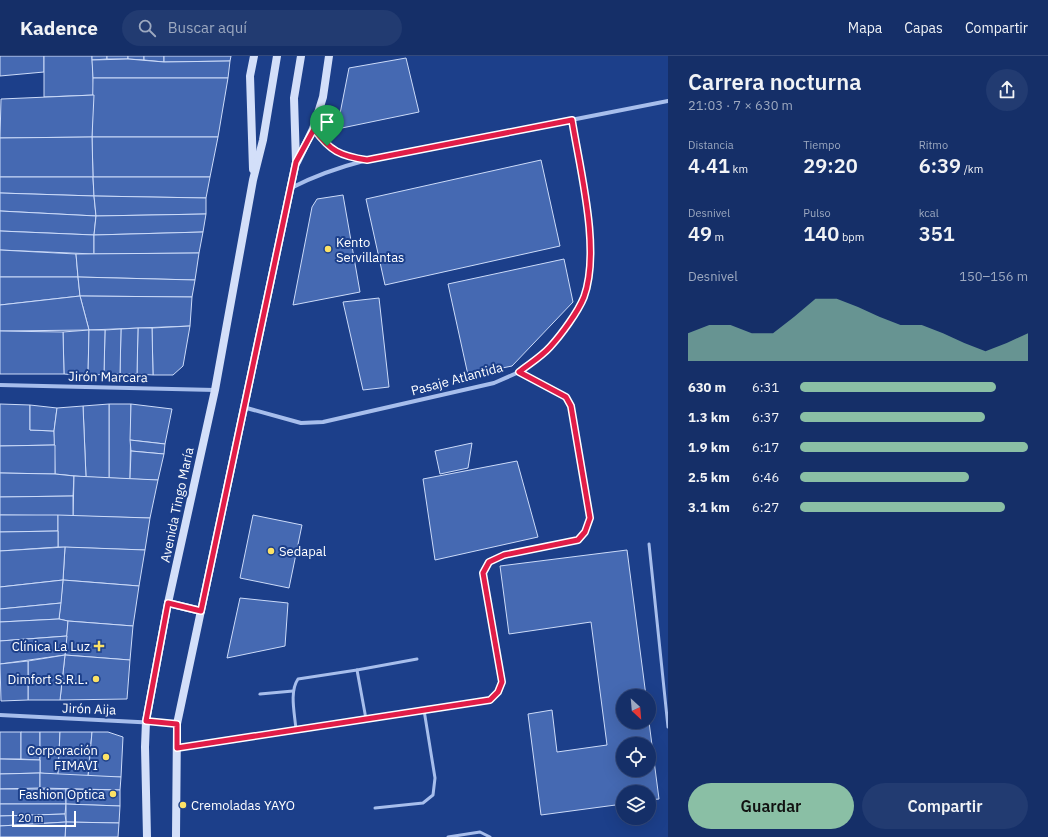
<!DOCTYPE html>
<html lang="es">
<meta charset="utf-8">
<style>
:root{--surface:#152f68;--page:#223b71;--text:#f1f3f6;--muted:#9da9c0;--line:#344a7c;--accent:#8abfa5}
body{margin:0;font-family:"IBM Plex Sans",sans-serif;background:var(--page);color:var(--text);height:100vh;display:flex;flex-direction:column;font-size:15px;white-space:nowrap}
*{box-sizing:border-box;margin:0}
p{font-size:13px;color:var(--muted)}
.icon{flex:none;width:22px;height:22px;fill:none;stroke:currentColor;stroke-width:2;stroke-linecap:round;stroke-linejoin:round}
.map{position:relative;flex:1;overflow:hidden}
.drawer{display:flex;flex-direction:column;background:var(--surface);width:380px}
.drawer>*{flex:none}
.needle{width:26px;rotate:154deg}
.controls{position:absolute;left:616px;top:633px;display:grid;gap:8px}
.controls a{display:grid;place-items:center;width:40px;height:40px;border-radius:50%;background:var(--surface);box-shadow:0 4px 16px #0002,0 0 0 1px var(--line);font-size:20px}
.scale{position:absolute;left:12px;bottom:10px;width:64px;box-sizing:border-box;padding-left:4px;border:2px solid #fff;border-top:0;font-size:11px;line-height:14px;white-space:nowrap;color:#fff;-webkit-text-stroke:3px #1c3f8a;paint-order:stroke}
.pin{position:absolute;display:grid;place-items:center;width:34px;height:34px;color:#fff;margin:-41px -17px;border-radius:50% 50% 50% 0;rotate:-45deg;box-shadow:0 0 4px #0007}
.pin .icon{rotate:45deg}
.round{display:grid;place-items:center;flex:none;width:42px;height:42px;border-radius:21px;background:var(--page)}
.overview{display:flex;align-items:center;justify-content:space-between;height:68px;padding:0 20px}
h1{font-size:22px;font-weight:600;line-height:30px}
.figures{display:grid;grid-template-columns:repeat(3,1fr);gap:6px;height:68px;padding:4px 20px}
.figures div{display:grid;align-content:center}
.figures b{font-size:20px;font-weight:600}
.figures small{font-size:11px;font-weight:400}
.figures p{font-size:11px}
.chart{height:112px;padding:8px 20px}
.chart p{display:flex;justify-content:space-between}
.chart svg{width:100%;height:72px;margin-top:4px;fill:var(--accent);opacity:.7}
.button{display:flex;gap:8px;margin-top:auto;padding:8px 20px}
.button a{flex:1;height:46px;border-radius:24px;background:var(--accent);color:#111;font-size:16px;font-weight:600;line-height:46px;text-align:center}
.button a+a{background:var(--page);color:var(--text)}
ul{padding:0 20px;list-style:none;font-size:13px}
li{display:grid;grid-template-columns:64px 48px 1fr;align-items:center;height:30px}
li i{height:10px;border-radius:5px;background:var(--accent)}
header{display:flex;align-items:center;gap:24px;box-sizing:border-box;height:56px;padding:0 20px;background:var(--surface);border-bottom:1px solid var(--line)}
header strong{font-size:19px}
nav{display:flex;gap:22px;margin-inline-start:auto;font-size:14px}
.search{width:280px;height:36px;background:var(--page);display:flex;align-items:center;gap:10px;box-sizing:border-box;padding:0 14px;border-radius:22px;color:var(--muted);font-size:15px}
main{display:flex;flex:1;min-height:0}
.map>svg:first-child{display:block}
.building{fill:#4569b2;stroke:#ccdbf9;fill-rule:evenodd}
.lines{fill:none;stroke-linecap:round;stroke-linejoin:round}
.lane{stroke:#a7beec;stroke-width:3}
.street{stroke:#a7beec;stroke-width:4}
.secondary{stroke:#d3dff9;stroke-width:8}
.route-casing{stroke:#fff;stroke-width:8}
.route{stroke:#e11d48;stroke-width:5}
.poi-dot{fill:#fce265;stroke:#1c3f8a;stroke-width:1.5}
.labels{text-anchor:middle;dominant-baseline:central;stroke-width:4;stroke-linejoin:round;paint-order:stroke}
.poi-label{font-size:13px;fill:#fff;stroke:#1c3f8a;text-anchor:end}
.street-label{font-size:13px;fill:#fff;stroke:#1c3f8a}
</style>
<header>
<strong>Kadence</strong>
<div class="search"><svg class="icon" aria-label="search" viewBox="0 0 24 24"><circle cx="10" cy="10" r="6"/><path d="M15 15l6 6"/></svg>Buscar aquí</div>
<nav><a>Mapa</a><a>Capas</a><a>Compartir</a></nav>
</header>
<main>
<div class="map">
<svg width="668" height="781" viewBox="0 0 668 781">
<rect width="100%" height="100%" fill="#1c3f8a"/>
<g class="building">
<path d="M0,0h44v16l-44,4z"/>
<path d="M44,0h48l2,39 -50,2z"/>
<path d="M92,0h15v3l-15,1z"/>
<rect x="107" y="0" width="21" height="3"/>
<path d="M128,0h16v4l-16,-1z"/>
<path d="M144,0h20v6l-20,-2z"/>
<path d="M164,0h67l-1,5 -66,1z"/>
<path d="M406,2l13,54 -82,17 12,-61z"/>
<path d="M128,3l36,3 66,-1 -2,17h-135l-1,-18z"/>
<path d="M93,22h135l-10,59h-126z"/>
<path d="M94,39l-2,42 -92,1 1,-39z"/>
<path d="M92,81h126l-8,40h-117z"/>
<path d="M92,81l1,40h-93v-39z"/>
<path d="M541,104l19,86 -175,39 -19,-86z"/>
<path d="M0,121h93l1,19 -94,-3z"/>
<path d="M93,121h117l-4,21 -112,-2z"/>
<path d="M0,137l94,3 2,20 -96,-5z"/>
<path d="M343,139l17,97 -67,13 19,-98 5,-8z"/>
<path d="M94,140l112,2v16l-110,2z"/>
<path d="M0,155l96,5 -2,19 -94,-4z"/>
<path d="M206,158l-3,18 -109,3 2,-19z"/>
<path d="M0,175l94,4v19l-94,-4z"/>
<path d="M203,176l-4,21 -105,1v-19z"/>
<path d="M0,194l76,4 2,23h-78z"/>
<path d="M199,197l-4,27 -117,-3 -2,-23z"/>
<path d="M564,203l9,43 -61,64 -44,9 -20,-91z"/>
<path d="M0,221h78l2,19 -80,9z"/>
<path d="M78,221l117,3 -3,17 -112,-1z"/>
<path d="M80,240l112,1 -2,29 -101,4z"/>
<path d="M80,240l9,34 -89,1v-26z"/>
<path d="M379,242l10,89 -26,3 -20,-88z"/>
<path d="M190,270l-7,40 -10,9h-20l-1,-47z"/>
<path d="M138,272h14l1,47 -16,-1z"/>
<path d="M138,272l-1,46h-17l1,-45z"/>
<path d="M121,273l-1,45h-16l1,-44z"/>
<path d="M89,274l-1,46 -24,-2 -1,-42z"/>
<path d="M89,274h16l-1,44 -16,2z"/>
<path d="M0,275l63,1 1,42h-64z"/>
<path d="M0,348l30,1v25l24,1 1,14 -55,1z"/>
<path d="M109,348h22l-1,75 -21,-1z"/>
<path d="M109,348v74l-23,-1 -3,-71z"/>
<path d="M131,348l41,5 -7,35 -35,-4z"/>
<path d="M30,349l27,3 -3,23 -24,-1z"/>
<path d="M83,350l3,71 -31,-3 -1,-43 3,-23z"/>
<path d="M130,384l35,4 -1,10 -33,-3z"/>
<path d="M472,387l-4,25 -28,6 -5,-23z"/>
<path d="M55,389v29l-55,-1v-27z"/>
<path d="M131,395l33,3 -6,26 -28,-1z"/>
<path d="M517,405l21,76 -103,23 -12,-81z"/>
<path d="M0,417l55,1 19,2 -1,20 -73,1z"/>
<path d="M74,420l84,4 -8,38 -77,-2z"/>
<path d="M73,440v20l-73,-1v-18z"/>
<path d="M0,459h58v16l-58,1z"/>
<path d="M58,459l92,3 -5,32 -87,-3z"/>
<path d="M253,459l49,10 -13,63 -49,-10z"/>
<path d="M58,475v16l-58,4v-19z"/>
<path d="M65,491l80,3 -6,36 -76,-6z"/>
<path d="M65,491l-2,33 -63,7v-36z"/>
<path d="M627,494l19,146h-23v26h26l10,77 -10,1v-8h-26v12l-82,11 -13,-101 24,-4 5,42 50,-7 -16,-123 -82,12 -9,-68zM623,688h26v26h-26z"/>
<path d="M63,524l76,6 -6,40 -65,-5 -9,-2z"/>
<path d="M63,524l-2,23 -61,6v-22z"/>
<path d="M240,542l48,5 -3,43 -58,12z"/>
<path d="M61,547l-2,16 -59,3v-13z"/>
<path d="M59,563l9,2 -1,15 -67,5v-19z"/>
<path d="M68,565l65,5 -3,34 -65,-5z"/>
<path d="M67,580l-2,19 -65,9v-23z"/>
<path d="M65,599l65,5 -3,39 -67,1z"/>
<path d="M65,599l-5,45h-32v-39z"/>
<path d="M28,605v39l-27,1 -1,-37z"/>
<rect x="0" y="676" width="21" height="27"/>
<path d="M21,676h19v28l-19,-1z"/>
<path d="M40,676h20l-2,43 -18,-2z"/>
<path d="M60,676h32l-4,45 -30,-2z"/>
<path d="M92,676h16l15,5 -2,40h-33z"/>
<path d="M0,703l40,1v13l-40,1z"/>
<path d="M40,717v15l-40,1v-15z"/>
<path d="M40,717l81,4 -1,13 -80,-2z"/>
<rect x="0" y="733" width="66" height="15"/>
<path d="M66,733l54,1v16l-54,-2z"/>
<path d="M0,748h66l-1,10 -65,2z"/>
<path d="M66,748l54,2 -1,17 -53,-1z"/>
<path d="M65,758l1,8 -66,4v-10z"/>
<path d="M66,766l53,1 -1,14h-53z"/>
<path d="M66,766l-1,15h-65v-11z"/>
</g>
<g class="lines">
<g class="lane">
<path d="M649,488l19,183"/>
<path d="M357,614l60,-11"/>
<path d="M260,638l33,-3"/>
<path d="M296,674c-1,-15 -7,-38 2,-51l59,-9 9,49"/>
<path d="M177,692l313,-48 8,-8 4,-10 -19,-109 6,-11 15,-7 73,-15 8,-8 5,-14 -19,-111 -5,-10 -47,-25"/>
<path d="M375,752l48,-5 10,-8 2,-17 -11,-68"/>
<path d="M448,781l32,-5 10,5"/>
</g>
<g class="street">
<path d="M313,73c16,21 26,27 52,31"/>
<path d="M291,132c25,-13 49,-21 76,-28l301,-59"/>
<path d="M0,329l215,5"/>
<path d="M243,351l58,16 22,-1 171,-39 25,-11 30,-24 20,-27 15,-23 7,-30 -2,-41 -17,-107"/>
<path d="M0,659l177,9"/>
</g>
<g class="secondary">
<path d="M297,106l16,-33 10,-32 6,-41"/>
<path d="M253,113l-3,-93 4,-20"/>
<path d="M168,547l33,8"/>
<path d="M147,781l-2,-90 1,-26 22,-118 47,-213 38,-210 10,-40 14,-84"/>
<path d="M176,781l1,-113 119,-562 -2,-64 7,-42"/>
</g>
</g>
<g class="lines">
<defs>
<path id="route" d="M572,64c8,50 29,130 12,177 -6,15 -23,38 -34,50 -9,10 -21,17 -31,25l47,25 5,9 19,112 -5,14 -7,8 -74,15 -15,7 -6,11 19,109 -4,10 -8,8 -313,48v-24l-31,-3 22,-118 33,8 95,-449 18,-33c16,22 26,27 53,31z"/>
</defs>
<use href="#route" class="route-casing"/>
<use href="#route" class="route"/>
</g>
<g class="poi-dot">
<circle cx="328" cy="193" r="4"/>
<circle cx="271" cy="495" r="4"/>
<path d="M97 584h4v4h4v4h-4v4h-4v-4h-4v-4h4z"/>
<circle cx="96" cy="623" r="4"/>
<circle cx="106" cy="701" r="4"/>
<circle cx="113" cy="738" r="4"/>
<circle cx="183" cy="749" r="4"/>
</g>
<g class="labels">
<g class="poi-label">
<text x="336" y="186" text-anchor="start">Kento<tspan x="336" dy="15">Servillantas</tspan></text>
<text x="279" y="495" text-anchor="start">Sedapal</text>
<text x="90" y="590">Clínica La Luz</text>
<text x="88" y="623">Dimfort S.R.L.</text>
<text x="98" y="694">Corporación<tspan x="98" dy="15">FIMAVI</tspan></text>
<text x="105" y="738">Fashion Optica</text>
<text x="191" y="749" text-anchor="start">Cremoladas YAYO</text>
</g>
<g class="street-label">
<text transform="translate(108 321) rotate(1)">Jirón Marcara</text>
<text transform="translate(457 323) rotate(-15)">Pasaje Atlantida</text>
<text transform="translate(177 449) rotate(-78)">Avenida Tingo María</text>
<text transform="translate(89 653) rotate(2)">Jirón Aija</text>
</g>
</g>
</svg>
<div class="controls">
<a><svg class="needle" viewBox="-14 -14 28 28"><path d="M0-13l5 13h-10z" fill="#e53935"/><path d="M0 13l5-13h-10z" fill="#9da9c0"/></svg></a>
<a><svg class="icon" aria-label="locate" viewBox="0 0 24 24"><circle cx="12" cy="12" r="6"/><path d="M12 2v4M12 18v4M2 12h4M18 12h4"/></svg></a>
<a><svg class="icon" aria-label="layers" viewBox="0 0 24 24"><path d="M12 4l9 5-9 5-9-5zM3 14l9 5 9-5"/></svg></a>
</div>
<div class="scale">20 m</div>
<div class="pin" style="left:327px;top:90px;background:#1e9e55"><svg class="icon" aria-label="arrive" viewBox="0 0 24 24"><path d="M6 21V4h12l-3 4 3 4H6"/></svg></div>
</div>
<section class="drawer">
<div class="overview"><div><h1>Carrera nocturna</h1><p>21:03 · 7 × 630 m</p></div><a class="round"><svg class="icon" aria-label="share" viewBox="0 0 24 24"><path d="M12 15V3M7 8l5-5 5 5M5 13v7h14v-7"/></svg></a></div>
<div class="figures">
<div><p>Distancia</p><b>4.41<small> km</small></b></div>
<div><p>Tiempo</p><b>29:20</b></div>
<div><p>Ritmo</p><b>6:39<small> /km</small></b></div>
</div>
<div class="figures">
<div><p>Desnivel</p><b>49<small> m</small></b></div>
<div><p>Pulso</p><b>140<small> bpm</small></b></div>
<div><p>kcal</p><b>351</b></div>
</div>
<div class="chart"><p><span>Desnivel</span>150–156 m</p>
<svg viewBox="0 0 160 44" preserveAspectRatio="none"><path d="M0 44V27L10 22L20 22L30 27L40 27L50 17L60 6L70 6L80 11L90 17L100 22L110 22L120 27L130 33L140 38L150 33L160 27V44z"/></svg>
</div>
<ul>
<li><b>630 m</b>6:31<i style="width:86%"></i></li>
<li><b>1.3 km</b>6:37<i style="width:81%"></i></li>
<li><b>1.9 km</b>6:17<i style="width:100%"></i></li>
<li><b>2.5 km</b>6:46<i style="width:74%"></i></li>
<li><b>3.1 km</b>6:27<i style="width:90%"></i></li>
</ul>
<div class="button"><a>Guardar</a><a>Compartir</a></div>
</section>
</main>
